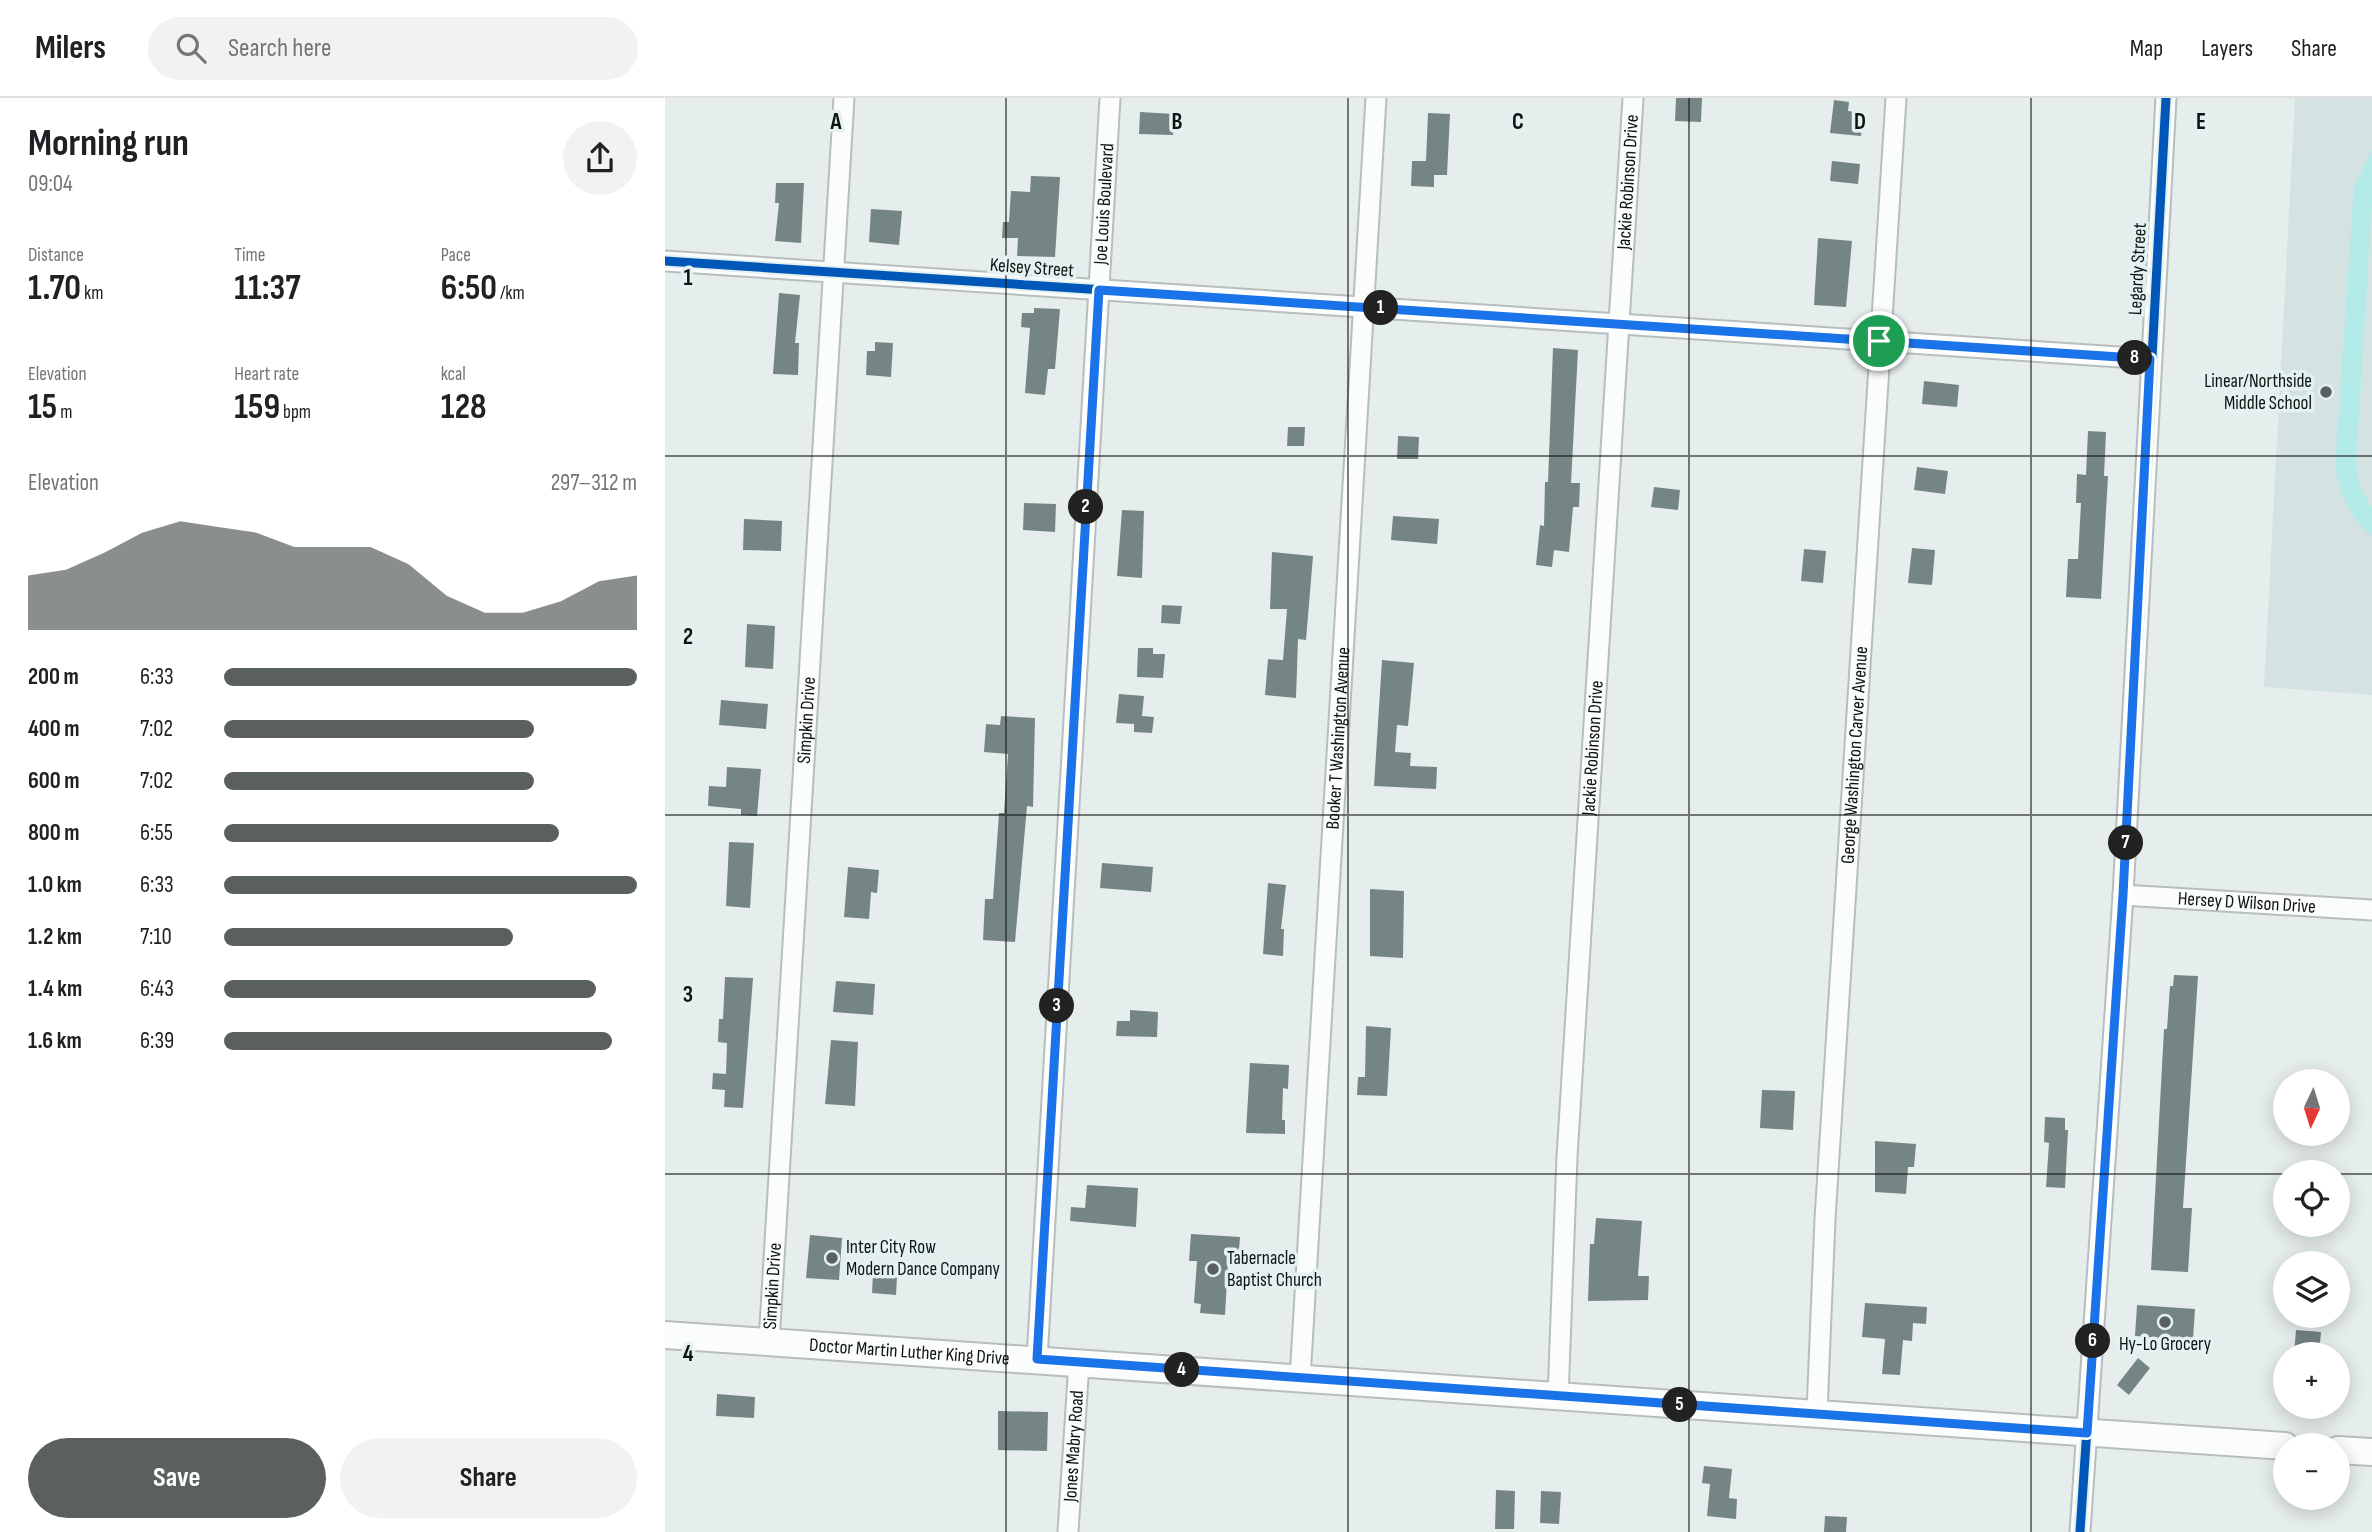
<!DOCTYPE html>
<meta charset="utf-8">
<style>
:root{--surface:#fff;--page:#f2f2f2;--text:#202124;--muted:#757577;--line:#e0e0e0;--accent:#5a605f}
body{margin:0;font-family:"Sofia Sans Condensed",sans-serif;background:var(--page);color:var(--text);height:100vh;display:flex;flex-direction:column;font-size:26px;white-space:nowrap}
*{box-sizing:border-box;margin:0}
p{font-size:23px;color:var(--muted)}
.icon{flex:none;width:38px;height:38px;fill:none;stroke:currentColor;stroke-width:2;stroke-linecap:round;stroke-linejoin:round}
.map{position:relative;flex:1;overflow:hidden}
.side{display:flex;flex-direction:column;background:var(--surface);width:665px}
.side>*{flex:none}
.needle{width:46px;rotate:184deg}
.fabs{position:absolute;left:1608px;top:971px;display:grid;gap:14px}
.fabs a{display:grid;place-items:center;width:77px;height:77px;border-radius:50%;background:var(--surface);box-shadow:0 4px 18px #0003;font-size:35px}
.pin{position:absolute;display:grid;place-items:center;width:60px;height:60px;color:#fff;margin:-30px;border:4px solid #fff;border-radius:50%;box-shadow:0 2px 7px #0007}
.km{position:absolute;width:35px;height:35px;margin:-18px;border-radius:50%;background:#222;color:#fff;font-size:19px;line-height:35px;text-align:center}
.round{display:grid;place-items:center;flex:none;width:74px;height:74px;border-radius:37px;background:var(--page)}
.headline{display:flex;align-items:center;justify-content:space-between;height:119px;padding:0 28px}
h1{font-size:38px;font-weight:700;line-height:52px}
.stats{display:grid;grid-template-columns:repeat(3,1fr);gap:10px;height:119px;padding:7px 28px}
.stats div{display:grid;align-content:center}
.stats b{font-size:35px;font-weight:700}
.stats small{font-size:19px;font-weight:400}
.stats p{font-size:19px}
.chart{height:196px;padding:14px 28px}
.chart p{display:flex;justify-content:space-between}
.chart svg{width:100%;height:126px;margin-top:7px;fill:var(--accent);opacity:.7}
.action{display:flex;gap:14px;margin-top:auto;padding:14px 28px}
.action a{flex:1;height:80px;border-radius:42px;background:var(--accent);color:#fff;font-size:28px;font-weight:700;line-height:80px;text-align:center}
.action a+a{background:var(--page);color:var(--text)}
ul{padding:0 28px;list-style:none;font-size:23px}
li{display:grid;grid-template-columns:112px 84px 1fr;align-items:center;height:52px}
li i{height:18px;border-radius:9px;background:var(--accent)}
header{display:flex;align-items:center;gap:42px;box-sizing:border-box;height:98px;padding:0 35px;background:var(--surface);border-bottom:2px solid var(--line)}
header strong{font-size:33px}
nav{display:flex;gap:38px;margin-inline-start:auto;font-size:24px}
.search{width:490px;height:63px;background:var(--page);display:flex;align-items:center;gap:18px;box-sizing:border-box;padding:0 24px;border-radius:38px;color:var(--muted);font-size:26px}
main{display:flex;flex:1;min-height:0}
.map>svg:first-child{display:block}
.built{fill:#d4e3e2}
.green{fill:#b3ebe8}
.building{fill:#758584}
.lines{fill:none;stroke-linecap:round;stroke-linejoin:round}
.street-casing{stroke:#b7bebd;stroke-width:23}
.secondary-casing{stroke:#b7bebd;stroke-width:30}
.street{stroke:#fbfcfc;stroke-width:19}
.secondary{stroke:#fbfcfc;stroke-width:26}
.cycleway-casing{stroke:#e3f2f0;stroke-width:13}
.cycleway{stroke:#0057b8;stroke-width:9}
.route-casing{stroke:#fff;stroke-width:14}
.route{stroke:#1a73e8;stroke-width:9}
.grid{fill:none;stroke:#0e1312;stroke-width:2;stroke-opacity:0.55}
.poi-dot{fill:#5a605f;stroke:#e3f2f0;stroke-width:2.5}
.labels{text-anchor:middle;dominant-baseline:central;stroke-width:7;stroke-linejoin:round;paint-order:stroke}
.street-label{font-size:19px;fill:#0e1312;stroke:#e3f2f0}
.poi-label{font-size:19px;fill:#0e1312;stroke:#e3f2f0;text-anchor:start}
.grid-label{font-size:23px;text-anchor:middle;font-weight:bold;fill:#0e1312;stroke:#e3f2f0;stroke-width:7;stroke-linejoin:round;paint-order:stroke}
</style>
<header>
<strong>Milers</strong>
<div class="search"><svg class="icon" aria-label="search" viewBox="0 0 24 24"><circle cx="10" cy="10" r="6"/><path d="M15 15l6 6"/></svg>Search here</div>
<nav><a>Map</a><a>Layers</a><a>Share</a></nav>
</header>
<main>
<section class="side">
<div class="headline"><div><h1>Morning run</h1><p>09:04</p></div><a class="round"><svg class="icon" aria-label="share" viewBox="0 0 24 24"><path d="M12 15V3M7 8l5-5 5 5M5 13v7h14v-7"/></svg></a></div>
<div class="stats">
<div><p>Distance</p><b>1.70<small> km</small></b></div>
<div><p>Time</p><b>11:37</b></div>
<div><p>Pace</p><b>6:50<small> /km</small></b></div>
</div>
<div class="stats">
<div><p>Elevation</p><b>15<small> m</small></b></div>
<div><p>Heart rate</p><b>159<small> bpm</small></b></div>
<div><p>kcal</p><b>128</b></div>
</div>
<div class="chart"><p><span>Elevation</span>297–312 m</p>
<svg viewBox="0 0 160 44" preserveAspectRatio="none"><path d="M0 44V25L10 23L20 17L30 10L40 6L50 8L60 10L70 15L80 15L90 15L100 21L110 32L120 38L130 38L140 34L150 27L160 25V44z"/></svg>
</div>
<ul>
<li><b>200 m</b>6:33<i style="width:100%"></i></li>
<li><b>400 m</b>7:02<i style="width:75%"></i></li>
<li><b>600 m</b>7:02<i style="width:75%"></i></li>
<li><b>800 m</b>6:55<i style="width:81%"></i></li>
<li><b>1.0 km</b>6:33<i style="width:100%"></i></li>
<li><b>1.2 km</b>7:10<i style="width:70%"></i></li>
<li><b>1.4 km</b>6:43<i style="width:90%"></i></li>
<li><b>1.6 km</b>6:39<i style="width:94%"></i></li>
</ul>
<div class="action"><a>Save</a><a>Share</a></div>
</section>
<div class="map">
<svg width="1707" height="1434" viewBox="0 0 1707 1434">
<rect width="100%" height="100%" fill="#e6eeed"/>
<path class="built" d="M1630,0h77v597l-108,-8z"/>
<path class="green" d="M1707,52v53l-16,260 3,23 13,22v28c-22,-17 -31,-42 -37,-69l19,-280z"/>
<g class="building">
<path d="M1011,0h26l-1,24 -26,-1z"/>
<path d="M1169,2l15,2 -1,9 15,2 -2,23 -31,-3z"/>
<path d="M475,14l34,2 -1,21 -34,-1z"/>
<path d="M763,15l22,1 -3,61h-13v12l-23,-1 1,-25h14z"/>
<path d="M1167,63l28,3 -2,20 -28,-3z"/>
<path d="M366,78l29,1 -5,80 -38,-1 1,-18h-16l1,-16h6l2,-31 19,1z"/>
<path d="M111,85h28l-3,60 -26,-2 4,-38h-4z"/>
<path d="M206,111l31,2 -3,34 -30,-3z"/>
<path d="M1153,140l34,3 -6,66 -32,-2z"/>
<path d="M114,195l21,2 -5,48h4l-1,32 -25,-1z"/>
<path d="M369,210l26,1 -5,60h-7l-3,26 -20,-2 5,-65 -9,-1 1,-14h12z"/>
<path d="M210,244l18,1 -2,34 -25,-2 1,-24h8z"/>
<path d="M888,250l25,2 -7,133h9l-1,24h-6l-4,45 -15,-2 -2,17 -16,-2 4,-40 4,1 1,-44h3z"/>
<path d="M1259,283l35,4 -2,22 -35,-3z"/>
<path d="M623,329h17l-1,19h-17z"/>
<path d="M1423,333l18,1 -2,44h4l-7,123 -35,-2 2,-38h10l3,-56h-5l1,-29 9,1z"/>
<path d="M733,338l21,1 -1,22h-21z"/>
<path d="M1252,369l31,4 -3,23 -31,-4z"/>
<path d="M989,389l26,3 -2,20 -27,-3z"/>
<path d="M359,405l32,1 -1,28 -32,-2z"/>
<path d="M457,412l22,1 -2,67 -25,-2z"/>
<path d="M728,418l46,3 -2,25 -46,-4z"/>
<path d="M79,421l38,2 -1,30 -38,-1z"/>
<path d="M1247,450l23,2 -3,35 -24,-2z"/>
<path d="M1139,451l22,2 -3,32 -22,-2z"/>
<path d="M607,454l41,4 -7,84 -8,-1 -2,59 -31,-3 3,-36 15,1 4,-51h-17z"/>
<path d="M497,507l20,1 -2,18 -19,-1z"/>
<path d="M82,526l28,2 -2,43 -28,-2z"/>
<path d="M473,550h15v6h12l-2,24 -26,-1z"/>
<path d="M717,562l32,3 -6,63 -11,-1 -2,27 16,1 -1,13 27,1 -1,22 -62,-3z"/>
<path d="M454,596l25,2 -2,20 12,1 -2,16 -18,-1v-8l-18,-1z"/>
<path d="M56,602l47,4 -2,25 -47,-4z"/>
<path d="M336,618l34,2 -2,89 -6,-1 -12,136 -32,-2 2,-41h8l6,-86h5l4,-59 -24,-2 2,-28 14,1z"/>
<path d="M62,669l34,2 -4,47 -16,-1v-6l-33,-3 1,-20 17,1z"/>
<path d="M64,744l25,1 -4,65 -24,-2z"/>
<path d="M437,765l51,4 -2,25 -51,-4z"/>
<path d="M183,769l31,3 -2,23 -6,-1 -2,27 -25,-2z"/>
<path d="M603,785l18,2 -5,44h3l-1,27 -20,-2z"/>
<path d="M705,791l34,2 -1,67 -33,-2z"/>
<path d="M1509,877l24,1 -15,232h9l-4,64 -37,-2 13,-241h3l3,-43h3z"/>
<path d="M60,879l28,1 -10,130 -19,-1 1,-17 -13,-1 1,-16 13,1 1,-31 -9,-1 1,-23h4z"/>
<path d="M171,883l39,3 -2,31 -40,-3z"/>
<path d="M465,912l28,2 -1,25 -41,-1 1,-15h13z"/>
<path d="M701,928l25,2 -4,68 -30,-1 1,-18h7z"/>
<path d="M166,942l27,2 -3,64 -30,-2z"/>
<path d="M585,965l39,2 -1,24 -5,-1 -1,32h3v14l-39,-1z"/>
<path d="M1097,992l33,1 -2,39 -33,-2z"/>
<path d="M1380,1019l20,1v12h3l-3,58 -19,-1 3,-44 -5,-1z"/>
<path d="M1210,1043l41,3 -2,23h-6l-2,27 -31,-2z"/>
<path d="M422,1087l51,3 -2,39 -66,-6 1,-14 14,1z"/>
<path d="M931,1120l46,3 -4,55h11l-1,24 -60,1 2,-57h4z"/>
<path d="M526,1136l49,3 -2,28 -10,-1 -3,51 -25,-2 1,-9 -7,-1 3,-42h-8z"/>
<path d="M145,1137l32,3 -3,42 -33,-2z"/>
<path d="M208,1176l24,2 -1,19 -24,-2z"/>
<path d="M1200,1205l62,4 -1,17 -13,-1 -1,18 -9,-1 -3,35 -18,-1 3,-35 -23,-2z"/>
<path d="M1472,1207l58,4 -2,31 -58,-4z"/>
<path d="M1631,1232l25,2 -2,22h-25z"/>
<path d="M1473,1260l12,10 -21,27 -12,-10z"/>
<path d="M52,1296l38,3 -1,21 -38,-2z"/>
<path d="M333,1313l50,1 -1,39 -49,-1z"/>
<path d="M1039,1368l28,3 -3,29 8,1 -1,20 -29,-3 3,-32 -8,-1z"/>
<path d="M831,1392l19,1 -1,38h-19z"/>
<path d="M876,1393l20,1 -2,32 -19,-1z"/>
<path d="M1160,1418l22,1 -1,15h-22z"/>
</g>
<g class="lines">
<defs>
<g id="street">
<path d="M0,163l1485,98"/>
<path id="s1" d="M1458,797l249,15"/>
<path id="s2" d="M104,1244l75,-1244"/>
<path id="s3" d="M372,1261l73,-1261"/>
<path id="s4" d="M635,1281l76,-1281"/>
<path id="s5" d="M893,1300l9,-241 66,-1059"/>
<path id="s6" d="M1152,1314l8,-193 71,-1121"/>
<path id="s7" d="M403,1434l11,-170"/>
<path d="M1415,1434l43,-637 43,-797"/>
</g>
<g id="secondary">
<path id="s8" d="M0,1237l1620,111"/>
<path d="M1673,1352l34,2"/>
</g>
</defs>
<use href="#street" class="street-casing"/>
<use href="#secondary" class="secondary-casing"/>
<use href="#street" class="street"/>
<use href="#secondary" class="secondary"/>
<defs>
<g id="cycleway">
<path d="M0,163l1485,98"/>
<path d="M1415,1434l43,-637 43,-797"/>
</g>
</defs>
<use href="#cycleway" class="cycleway-casing"/>
<use href="#cycleway" class="cycleway"/>
</g>
<g class="lines">
<defs>
<path id="route" d="M434,192l1051,69 -27,536 -36,538 -1050,-74z"/>
</defs>
<use href="#route" class="route-casing"/>
<use href="#route" class="route"/>
</g>
<path class="grid" d="M341,0v1434M683,0v1434M1024,0v1434M1366,0v1434M0,358h1707M0,717h1707M0,1076h1620M1673,1076h34"/>
<g class="poi-dot">
<circle cx="1661" cy="294" r="7"/>
<circle cx="167" cy="1160" r="7"/>
<circle cx="548" cy="1171" r="7"/>
<circle cx="1500" cy="1224" r="7"/>
</g>
<g class="labels">
<g class="street-label">
<text stroke="none"><textPath href="#s5" startOffset="1218">Jackie Robinson Drive</textPath></text>
<text stroke="none"><textPath href="#s3" startOffset="1157">Joe Louis Boulevard</textPath></text>
<text transform="translate(367 170) rotate(4)">Kelsey Street</text>
<text transform="translate(1473 171) rotate(-87)">Legardy Street</text>
<text stroke="none"><textPath href="#s2" startOffset="623">Simpkin Drive</textPath></text>
<text stroke="none"><textPath href="#s4" startOffset="642">Booker T Washington Avenue</textPath></text>
<text stroke="none"><textPath href="#s5" startOffset="651">Jackie Robinson Drive</textPath></text>
<text stroke="none"><textPath href="#s6" startOffset="658">George Washington Carver Avenue</textPath></text>
<text stroke="none"><textPath href="#s1" startOffset="124">Hersey D Wilson Drive</textPath></text>
<text stroke="none"><textPath href="#s2" startOffset="56">Simpkin Drive</textPath></text>
<text stroke="none"><textPath href="#s8" startOffset="245">Doctor Martin Luther King Drive</textPath></text>
<text stroke="none"><textPath href="#s7" startOffset="86">Jones Mabry Road</textPath></text>
</g>
<g class="poi-label">
<text x="1647" y="283" text-anchor="end">Linear/Northside<tspan x="1647" dy="22">Middle School</tspan></text>
<text x="181" y="1149">Inter City Row<tspan x="181" dy="22">Modern Dance Company</tspan></text>
<text x="562" y="1160">Tabernacle<tspan x="562" dy="22">Baptist Church</tspan></text>
<text x="1500" y="1246" text-anchor="middle">Hy-Lo Grocery</text>
</g>
</g>
<g class="grid-label">
<text x="171" y="31">A</text>
<text x="512" y="31">B</text>
<text x="853" y="31">C</text>
<text x="1195" y="31">D</text>
<text x="1536" y="31">E</text>
<text x="23" y="187">1</text>
<text x="23" y="546">2</text>
<text x="23" y="904">3</text>
<text x="23" y="1263">4</text>
</g>
</svg>
<div class="fabs">
<a><svg class="needle" viewBox="-14 -14 28 28"><path d="M0-13l5 13h-10z" fill="#e53935"/><path d="M0 13l5-13h-10z" fill="#757577"/></svg></a>
<a><svg class="icon" aria-label="locate" viewBox="0 0 24 24"><circle cx="12" cy="12" r="6"/><path d="M12 2v4M12 18v4M2 12h4M18 12h4"/></svg></a>
<a><svg class="icon" aria-label="layers" viewBox="0 0 24 24"><path d="M12 4l9 5-9 5-9-5zM3 14l9 5 9-5"/></svg></a>
<a>+</a>
<a>−</a>
</div>
<div class="pin" style="left:1214px;top:243px;background:#1e9e55"><svg class="icon" aria-label="arrive" viewBox="0 0 24 24"><path d="M6 21V4h12l-3 4 3 4H6"/></svg></div>
<b class="km" style="left:716px;top:210px">1</b>
<b class="km" style="left:421px;top:409px">2</b>
<b class="km" style="left:392px;top:908px">3</b>
<b class="km" style="left:517px;top:1272px">4</b>
<b class="km" style="left:1015px;top:1307px">5</b>
<b class="km" style="left:1428px;top:1243px">6</b>
<b class="km" style="left:1461px;top:745px">7</b>
<b class="km" style="left:1470px;top:260px">8</b>
</div>
</main>
